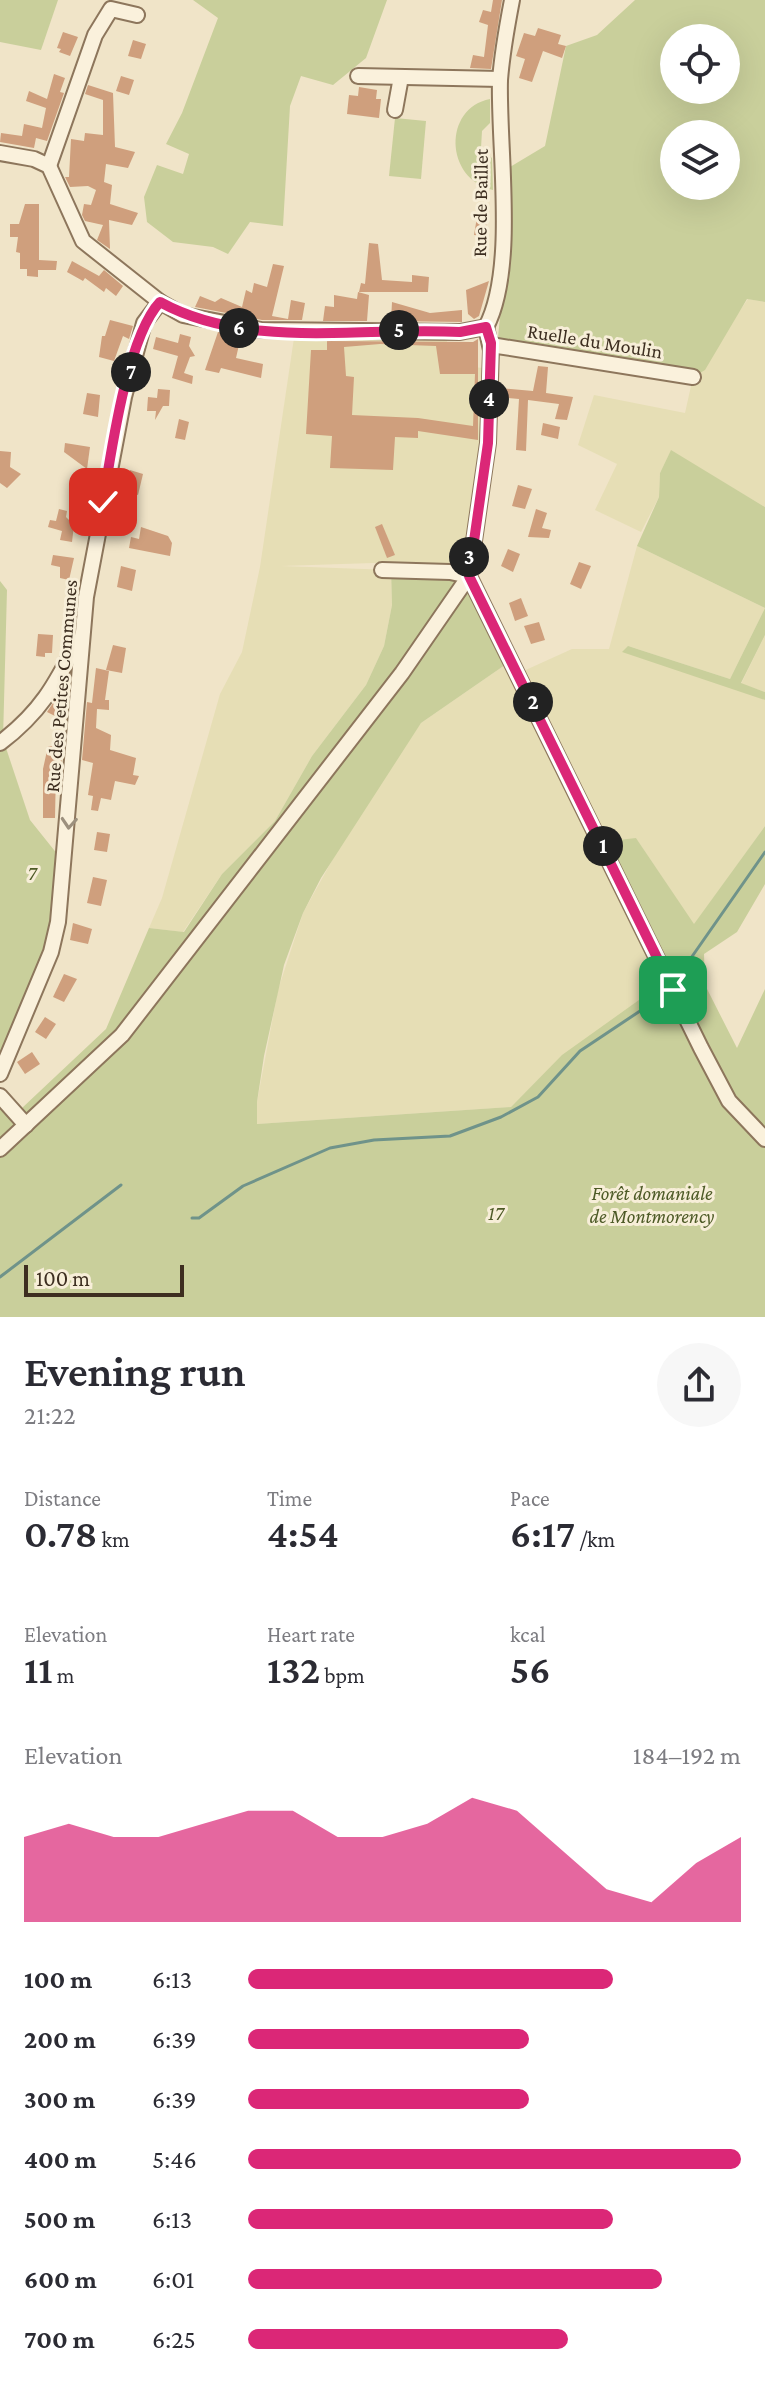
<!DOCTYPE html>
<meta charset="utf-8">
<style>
:root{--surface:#fff;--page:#f7f7f7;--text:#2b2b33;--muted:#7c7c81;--accent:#db2777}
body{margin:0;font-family:"Crimson Pro",serif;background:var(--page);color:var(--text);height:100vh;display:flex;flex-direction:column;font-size:30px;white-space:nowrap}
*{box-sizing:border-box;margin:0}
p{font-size:26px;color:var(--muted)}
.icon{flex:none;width:44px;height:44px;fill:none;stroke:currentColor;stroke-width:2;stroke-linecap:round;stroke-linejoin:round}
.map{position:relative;height:1317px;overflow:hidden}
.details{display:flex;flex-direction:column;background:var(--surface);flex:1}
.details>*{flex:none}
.tools{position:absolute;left:660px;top:24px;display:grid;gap:16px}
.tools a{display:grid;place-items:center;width:80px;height:80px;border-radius:50%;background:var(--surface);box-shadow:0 8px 32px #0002;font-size:40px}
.scale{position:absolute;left:24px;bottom:20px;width:160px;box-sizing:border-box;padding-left:8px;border:4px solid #3d2e20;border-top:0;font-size:22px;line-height:28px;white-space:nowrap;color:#3d2e20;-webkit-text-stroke:6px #f7eed8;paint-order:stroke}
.pin{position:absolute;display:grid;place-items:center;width:68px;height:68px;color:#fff;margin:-34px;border-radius:16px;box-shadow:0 4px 12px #0006}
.km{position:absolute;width:40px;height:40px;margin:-20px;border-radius:50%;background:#222;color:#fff;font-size:22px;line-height:40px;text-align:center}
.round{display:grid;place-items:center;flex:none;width:84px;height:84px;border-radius:42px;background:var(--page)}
.headline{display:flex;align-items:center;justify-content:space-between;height:136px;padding:0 24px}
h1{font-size:44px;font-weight:600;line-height:60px}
.metrics{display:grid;grid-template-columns:repeat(3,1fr);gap:12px;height:136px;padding:8px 24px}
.metrics div{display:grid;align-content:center}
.metrics b{font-size:40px;font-weight:600}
.metrics small{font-size:22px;font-weight:400}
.metrics p{font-size:22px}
.chart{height:224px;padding:16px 24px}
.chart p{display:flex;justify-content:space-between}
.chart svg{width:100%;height:144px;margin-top:8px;fill:var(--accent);opacity:.7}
ul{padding:0 24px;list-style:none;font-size:26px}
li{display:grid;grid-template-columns:128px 96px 1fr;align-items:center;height:60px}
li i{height:20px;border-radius:10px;background:var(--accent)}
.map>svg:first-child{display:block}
.farmland{fill:#e6deb5}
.green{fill:#c9cf9b;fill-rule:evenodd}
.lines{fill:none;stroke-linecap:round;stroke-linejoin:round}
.stream{stroke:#6f938a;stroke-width:3}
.building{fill:#cf9f7d;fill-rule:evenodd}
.minor-casing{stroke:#8d765c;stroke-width:18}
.minor{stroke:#faf1dc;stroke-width:14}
.oneway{stroke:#9c907e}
.route-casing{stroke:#fff;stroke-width:16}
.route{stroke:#db2777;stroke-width:10}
.labels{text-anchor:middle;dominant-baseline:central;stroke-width:6;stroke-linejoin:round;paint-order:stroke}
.street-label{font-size:20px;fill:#3d2e20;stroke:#f7eed8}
.park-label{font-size:20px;font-style:italic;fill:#4d5a26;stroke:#f7eed8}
</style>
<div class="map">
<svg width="765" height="1317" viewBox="0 0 765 1317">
<rect width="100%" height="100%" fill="#f0e4c8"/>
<g class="farmland">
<path d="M748,299l17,3v205l-94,-56 -11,22 -1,24 -18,35 -46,-22 22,-46 -39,-19 16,-50 91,18 8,-36z"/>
<path d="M361,334l86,2v30l40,2 -10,120 -13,64 -18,14 -42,-4 -123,4 110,4 1,35 -8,41 -18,39 -54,71 -37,65 -53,53 -39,58 -34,-4 13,-30 58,-204 22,-42 18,-85 34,-229z"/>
<path d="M637,546l128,62 -35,71 -102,-33 137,54v126l-71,99 -58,-87 32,142 -106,76 -51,51 -254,17v-22l21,-112 25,-77 42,-76 50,-78 26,-36 91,-63 7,13 53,-24h37z"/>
<path d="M765,635v57l-24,-8z"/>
</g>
<g class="green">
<path d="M0,0h58l-17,50 -41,-8z"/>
<path d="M193,0h194l-21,58 -33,27 -32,-9 -11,30 -7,120 -33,-4 -22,32 -15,-7 -40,-5 -26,-20 -3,-25 13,-32 26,9 6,-20 -23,-10 16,-31 36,-95z"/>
<path d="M635,0h130v302l-18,-3 -42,71 -12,7 -188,-30 -7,-10 13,-128 -1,-42 35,-21 21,-100 31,-11zM674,38h52v52h-52zM674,134h52v52h-52z"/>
<path d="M490,99v24l-8,8 -1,17 11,10 1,32c-49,-11 -50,-82 -3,-91z"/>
<path d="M395,118l31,3 -5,58 -32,-3z"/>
<path d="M671,450l94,57v128l-24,48 24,9v8l-143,-48 6,-6 102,33 35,-71 -128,-62 22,-49 1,-24z"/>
<path d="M391,570l75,5 46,85 -91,63 -100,155 -18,35 -19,52 -20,91 -7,46v22l254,-17 51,-52 105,-75 -66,-138 35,-4 58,86 71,-98v58l-28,48 -33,22 1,31 32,63 28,-59v328h-765v-220l22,11 84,-79 43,-101 35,4 38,-58 53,-53 37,-65 54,-71 18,-39 8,-41z"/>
<path d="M0,581l7,9 -4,149 27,81 36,45 -8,57 -58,146z"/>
</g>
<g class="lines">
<g class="stream">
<path d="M677,978l88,-126"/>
<path d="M192,1218h7l44,-32 87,-38 44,-8 76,-4 51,-19 37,-20 42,-46 84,-56"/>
<path d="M0,1277l121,-92"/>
</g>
</g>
<g class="building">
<path d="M493,0h9l-11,69 -21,-1 3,-13 11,2 4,-32 -9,-3 4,-12 8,2z"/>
<path d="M538,28l23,7 -3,9 8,2 -4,12 -19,-7 -11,31 -13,-4 6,-19 -9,-3 8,-23 11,3z"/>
<path d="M63,32l15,5 -8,19 -11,-4 2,-3 -4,-1z"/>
<path d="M133,40l13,4 -5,15 -13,-3z"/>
<path d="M54,74l11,4 -5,14 4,1 -17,48 -11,-3 -2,10 -34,-6 1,-9 21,3 2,-12 18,4 4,-20 -20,-7 3,-10 18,8z"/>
<path d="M121,76l13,4 -5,15 -13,-4z"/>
<path d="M88,85l25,8 2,54 20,5 -7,16 -22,-4 -2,18 8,3 -2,19 28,9 -6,12 -23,-5 1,29 -13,-9 6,-15 -18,-4 -3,-6 2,-11 7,1 5,-15 -8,-4 -18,1 -5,-10h4l2,-38 13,2 1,-8 18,2v-35l-18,-6z"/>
<path d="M359,87l18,3 -1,9h5l-2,19 -32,-4 2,-19 9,1z"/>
<path d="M25,204h14v56l18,1 -1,9h-18v7l-11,-1v-7h-7v-16l-4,-1 2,-15h-8v-13h9z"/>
<path d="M478,211l9,1 -1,24 -12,-1z"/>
<path d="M369,243l9,1 4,36 30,2v-7l17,2 -1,15h-69l2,-9 4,1z"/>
<path d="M72,261l27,15 5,-6 19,16 -7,10 -10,-8 -2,4 -19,-14 -2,3 -16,-9z"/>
<path d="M273,264l11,2 -12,50 16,3 3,-19 14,3 -3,17h-40l-67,-13 5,-11 15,6 6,-4 21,9 4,-17 6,3 2,-10 13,4z"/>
<path d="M489,281l-10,35 -5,3 -6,-5 -2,-24z"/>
<path d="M358,292l11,3 -2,26h-44l2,-15 9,1v-12l23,4z"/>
<path d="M392,302l38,11 32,-3v12l-71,-1z"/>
<path d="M110,320l23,6 -4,13 -6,-3 -9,25 -15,-4 3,-21h3z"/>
<path d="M218,332l23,4 -5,22 27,6 -2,14 -40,-10 -2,5 -14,-3z"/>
<path d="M180,334l11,3 -2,9 6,10 -5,1 -6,16 9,3 -1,8 -20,-6 6,-22 -25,-7 3,-12 22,6z"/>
<path d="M478,339v101l-60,-9v7l-23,-1 -2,33 -63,-2 2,-32 -26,-2 5,-84h16v-9l146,1zM380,344l56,2 4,28h35l-2,52 -55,-8 -66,-3 2,-38 -8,-1 -2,-29z"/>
<path d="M538,366l10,1 -2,26 27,4 -6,23 -12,-1 4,-15 -31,-4 -2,51 -10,-1 3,-51 -20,-2 1,-9 33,3z"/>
<path d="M158,389l12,1 -1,16h-6l-8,14 1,-9h-9l1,-14 9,1z"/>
<path d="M87,393l13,2 -2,22 -15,-3z"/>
<path d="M179,419l10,3 -4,18 -10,-2z"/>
<path d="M543,423l17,4 -2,12 -17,-4z"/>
<path d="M65,443l25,4 -3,22 -23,-17z"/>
<path d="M0,451l11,1 -1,15 11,7 -14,14 -7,-5z"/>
<path d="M130,470l13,4 -5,21 -13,-4z"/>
<path d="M518,485l14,4 -7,20 -13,-3z"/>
<path d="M59,509l8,2 -1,6 8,8 -2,17 -12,-2 2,-9 -14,-4 2,-7 6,1z"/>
<path d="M536,509l11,4 -5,15 9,2 -2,8 -21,-1z"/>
<path d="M382,524l13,31 -8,3 -12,-31z"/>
<path d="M141,527l27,9 4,7 -2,13 -41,-8 2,-11 8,2z"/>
<path d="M508,549l12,5 -7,18 -12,-6z"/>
<path d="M53,555l21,3 -5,22 -9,-2v-11l-9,-2z"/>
<path d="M579,562l12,4 -10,23 -11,-5z"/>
<path d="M121,566l15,4 -4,21 -15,-4z"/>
<path d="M521,598l7,18 -13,5 -6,-18z"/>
<path d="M539,622l6,18 -14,4 -7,-18z"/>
<path d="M38,634l15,1 -1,18h-7v4l-9,-1z"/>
<path d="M113,645l13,3 -4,25 -16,-3z"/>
<path d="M96,668l13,3 -4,29h4v10l-12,-1 -1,19 15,7 -1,15 26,8 -3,17 6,1 -4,9 -20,-4 -4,19 -10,-2 -3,13 -7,-1 2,-14 -5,-1 5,-32 -11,-3 5,-58 5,1z"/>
<path d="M69,679l-1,15 -9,7 5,3 -3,5 5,3 -3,8 -16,-8z"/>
<path d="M48,746h15l-2,24 -5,-1 -1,49h-12v-49z"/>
<path d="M97,832l13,2 -3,18 -13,-2z"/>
<path d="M93,877l14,3 -6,26 -14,-3z"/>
<path d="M73,923l19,6 -4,15 -18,-4z"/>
<path d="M64,974l13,5 -13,23 -11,-5z"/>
<path d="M45,1017l11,7 -10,15 -11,-7z"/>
<path d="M32,1052l8,12 -15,10 -8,-12z"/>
</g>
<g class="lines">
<defs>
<g id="minor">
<path d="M358,76l142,3"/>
<path d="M395,110l6,-33"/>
<path d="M0,153l34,6 15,7 34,75 77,61 23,13 78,15 199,2 26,-5"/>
<path d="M49,166l46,-131 16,-26 26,6"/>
<path d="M486,327l5,23 -3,93 -19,133 232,472 28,53 36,38"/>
<path d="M486,327c31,-59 12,-179 14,-247 2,-26 7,-54 12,-80"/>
<path d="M491,345l202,32"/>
<path d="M382,570l68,2 19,4"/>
<path d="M0,743c41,-31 55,-58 78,-102"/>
<path d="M0,1074l51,-122 7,-30 28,-325 38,-200 20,-74 16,-21"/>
<path d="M0,1096l26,29"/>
<path d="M0,1149l122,-114 280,-362 67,-97"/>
</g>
</defs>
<use href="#minor" class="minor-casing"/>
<use href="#minor" class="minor"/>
</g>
<defs><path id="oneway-chevron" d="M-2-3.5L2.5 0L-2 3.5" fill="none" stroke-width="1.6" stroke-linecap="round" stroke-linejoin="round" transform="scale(2)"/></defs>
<use class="oneway" href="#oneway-chevron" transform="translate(69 823) rotate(94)"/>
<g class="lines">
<defs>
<path id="route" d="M103,502c8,-49 24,-165 57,-200 89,49 203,24 300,30l26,-5 5,16 -3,100 -19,133 204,414"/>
</defs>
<use href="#route" class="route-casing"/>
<use href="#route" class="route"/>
</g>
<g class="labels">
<g class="street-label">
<text transform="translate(480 203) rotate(-89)">Rue de Baillet</text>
<text transform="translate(595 341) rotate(9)">Ruelle du Moulin</text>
<text transform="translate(61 686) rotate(-85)">Rue des Petites Communes</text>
</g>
<g class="park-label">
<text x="32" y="873">7</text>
<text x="652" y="1193">Forêt domaniale<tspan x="652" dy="23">de Montmorency</tspan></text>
<text x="496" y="1213">17</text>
</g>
</g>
</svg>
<div class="tools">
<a><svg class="icon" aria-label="locate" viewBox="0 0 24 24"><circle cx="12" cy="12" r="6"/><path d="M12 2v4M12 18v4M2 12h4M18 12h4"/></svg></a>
<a><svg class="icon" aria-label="layers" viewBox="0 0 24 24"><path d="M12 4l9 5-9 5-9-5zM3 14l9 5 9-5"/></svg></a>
</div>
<div class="scale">100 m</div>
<div class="pin" style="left:673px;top:990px;background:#1e9e55"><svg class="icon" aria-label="arrive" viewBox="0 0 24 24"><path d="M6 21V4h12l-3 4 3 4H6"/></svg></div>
<div class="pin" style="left:103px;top:502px;background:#d93025"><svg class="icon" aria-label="check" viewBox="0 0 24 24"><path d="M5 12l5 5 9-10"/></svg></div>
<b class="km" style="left:603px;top:846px">1</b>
<b class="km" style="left:533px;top:702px">2</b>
<b class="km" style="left:469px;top:557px">3</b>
<b class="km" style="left:489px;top:399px">4</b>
<b class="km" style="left:399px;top:330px">5</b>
<b class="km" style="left:239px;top:328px">6</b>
<b class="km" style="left:131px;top:372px">7</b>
</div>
<section class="details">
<div class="headline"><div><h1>Evening run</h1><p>21:22</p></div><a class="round"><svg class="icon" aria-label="share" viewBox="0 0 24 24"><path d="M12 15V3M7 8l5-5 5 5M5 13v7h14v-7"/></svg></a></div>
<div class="metrics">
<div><p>Distance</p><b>0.78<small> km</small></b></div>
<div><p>Time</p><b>4:54</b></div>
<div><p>Pace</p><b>6:17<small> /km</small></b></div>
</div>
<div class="metrics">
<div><p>Elevation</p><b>11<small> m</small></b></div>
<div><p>Heart rate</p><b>132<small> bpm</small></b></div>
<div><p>kcal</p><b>56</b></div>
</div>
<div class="chart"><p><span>Elevation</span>184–192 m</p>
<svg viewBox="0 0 160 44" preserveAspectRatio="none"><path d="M0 44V18L10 14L20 18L30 18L40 14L50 10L60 10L70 18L80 18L90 14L100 6L110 10L120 22L130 34L140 38L150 26L160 18V44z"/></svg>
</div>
<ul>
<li><b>100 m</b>6:13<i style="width:74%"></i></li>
<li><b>200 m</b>6:39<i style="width:57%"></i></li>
<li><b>300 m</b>6:39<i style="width:57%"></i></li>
<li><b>400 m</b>5:46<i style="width:100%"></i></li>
<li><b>500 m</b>6:13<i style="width:74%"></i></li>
<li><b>600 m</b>6:01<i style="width:84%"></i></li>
<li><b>700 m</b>6:25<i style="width:65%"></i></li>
</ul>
</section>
